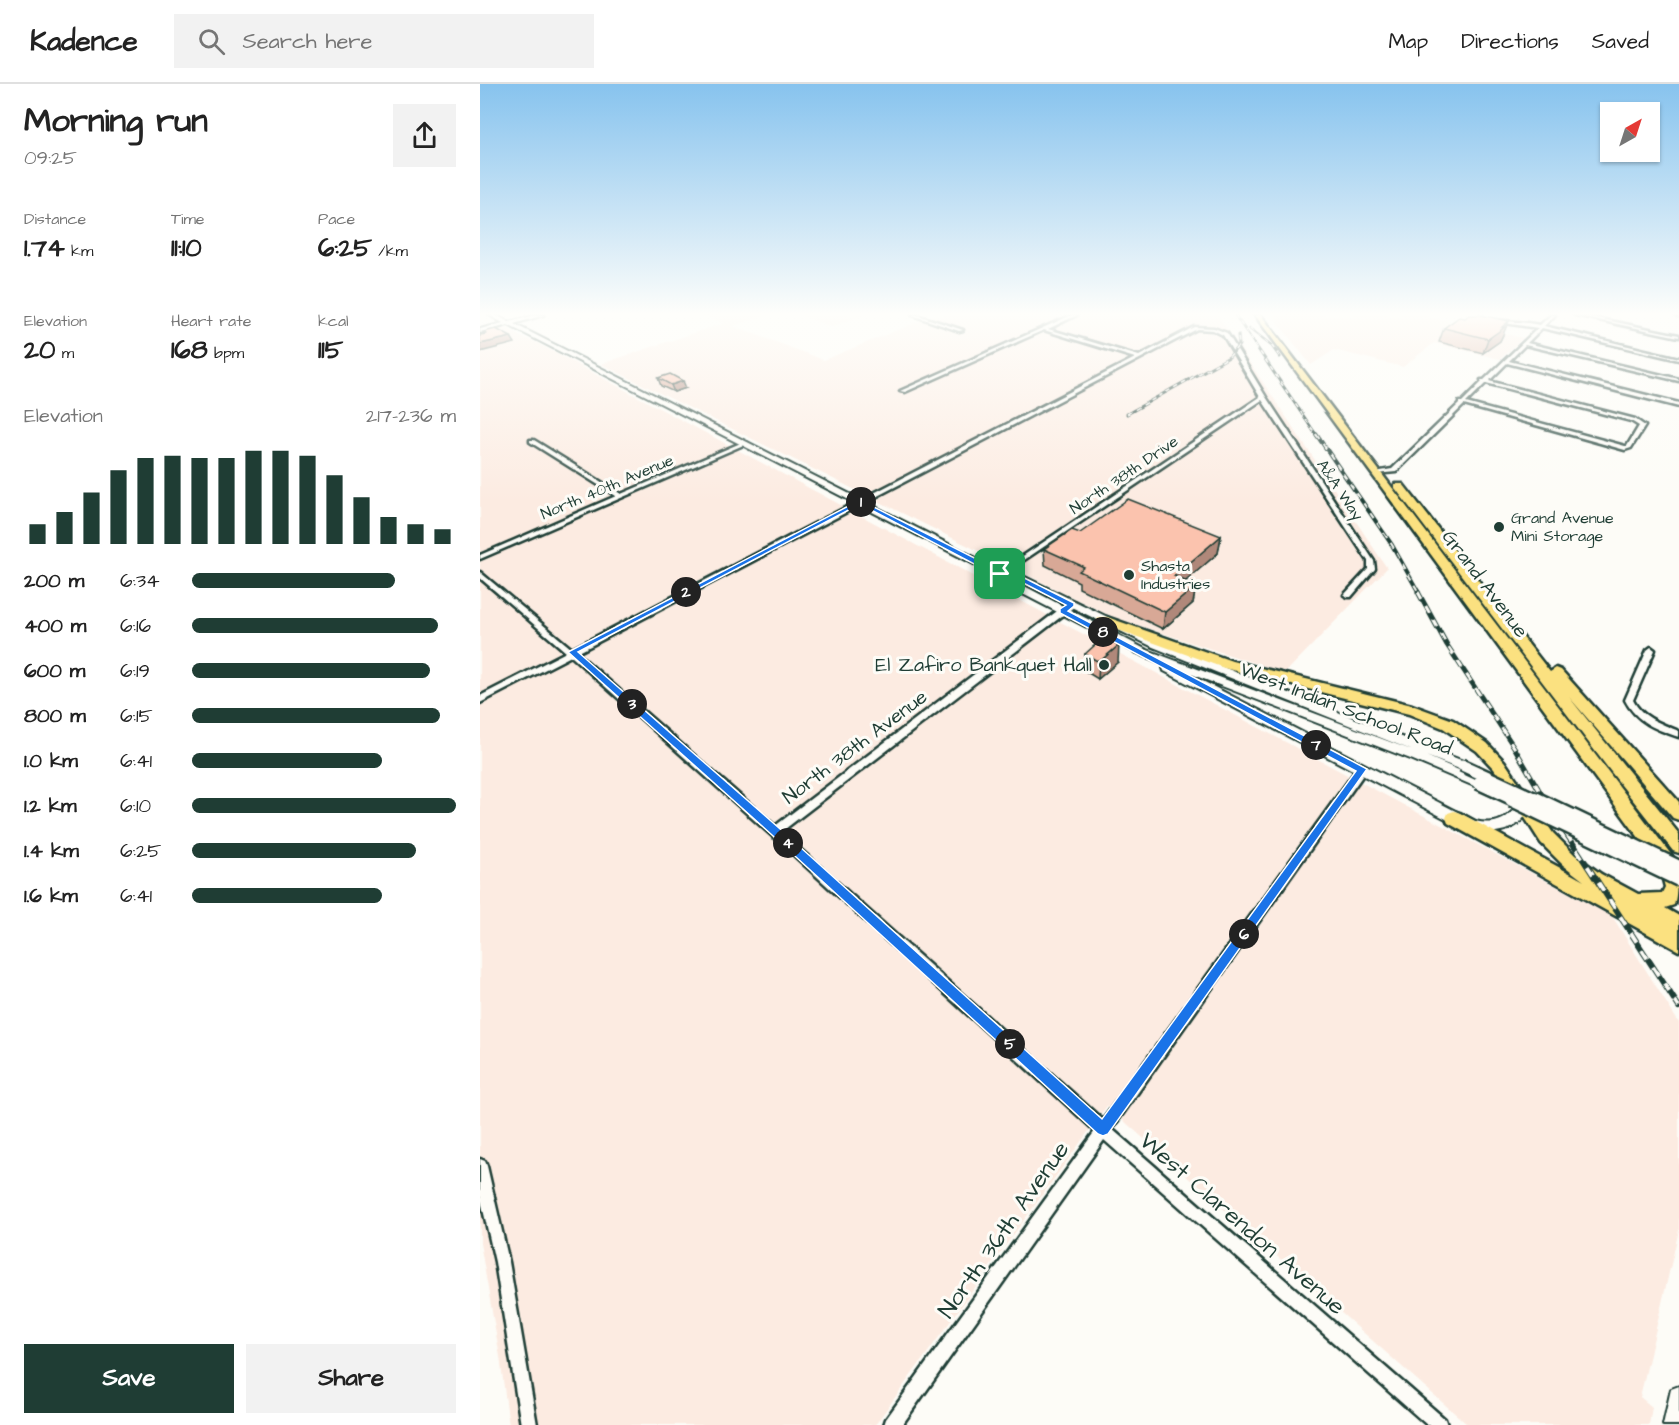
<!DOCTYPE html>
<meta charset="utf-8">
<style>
:root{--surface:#fff;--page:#f2f2f2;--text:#222;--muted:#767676;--line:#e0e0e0;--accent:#1f3d34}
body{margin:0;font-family:"Architects Daughter",sans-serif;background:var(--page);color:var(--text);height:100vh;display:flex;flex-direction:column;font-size:22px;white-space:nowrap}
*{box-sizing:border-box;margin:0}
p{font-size:20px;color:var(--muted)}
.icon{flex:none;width:33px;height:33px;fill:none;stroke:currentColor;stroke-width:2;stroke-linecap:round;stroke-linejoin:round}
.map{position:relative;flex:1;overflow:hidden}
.side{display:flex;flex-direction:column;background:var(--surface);width:480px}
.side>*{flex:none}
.needle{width:39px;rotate:39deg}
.controls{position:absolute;left:1120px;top:18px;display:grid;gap:12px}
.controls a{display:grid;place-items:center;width:60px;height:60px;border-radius:0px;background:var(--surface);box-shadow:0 2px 4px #0004;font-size:30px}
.pin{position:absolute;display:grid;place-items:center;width:51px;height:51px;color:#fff;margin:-26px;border-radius:12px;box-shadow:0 3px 9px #0006}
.km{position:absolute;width:30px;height:30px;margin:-15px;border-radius:50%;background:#222;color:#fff;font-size:16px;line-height:30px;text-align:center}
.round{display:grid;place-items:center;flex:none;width:63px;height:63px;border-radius:0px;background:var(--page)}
.summary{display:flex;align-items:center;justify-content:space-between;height:102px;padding:0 24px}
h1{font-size:33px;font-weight:800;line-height:45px}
.stats{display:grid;grid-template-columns:repeat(3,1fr);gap:9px;height:102px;padding:6px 24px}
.stats div{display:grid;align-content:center}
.stats b{font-size:26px;font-weight:800}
.stats small{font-size:16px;font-weight:400}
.stats p{font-size:16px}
.chart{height:168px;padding:12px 24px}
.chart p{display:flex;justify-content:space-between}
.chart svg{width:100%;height:108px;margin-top:6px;stroke:var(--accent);stroke-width:6}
.primary-button{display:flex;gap:12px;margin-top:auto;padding:12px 24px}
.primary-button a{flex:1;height:69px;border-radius:0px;background:var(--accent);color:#fff;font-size:24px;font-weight:800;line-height:69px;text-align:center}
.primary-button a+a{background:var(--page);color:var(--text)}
ul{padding:0 24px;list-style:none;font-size:20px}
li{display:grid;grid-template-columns:96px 72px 1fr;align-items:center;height:45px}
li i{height:15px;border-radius:8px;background:var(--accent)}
header{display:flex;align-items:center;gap:36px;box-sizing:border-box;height:84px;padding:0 30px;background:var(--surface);border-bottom:2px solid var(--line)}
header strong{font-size:28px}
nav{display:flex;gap:33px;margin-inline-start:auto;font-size:21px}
.search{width:420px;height:54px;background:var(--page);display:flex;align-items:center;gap:15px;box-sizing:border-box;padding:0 21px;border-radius:0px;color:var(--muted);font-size:22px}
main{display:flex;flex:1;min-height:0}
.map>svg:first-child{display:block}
.built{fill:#fcebe1}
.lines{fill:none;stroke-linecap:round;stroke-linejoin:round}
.minor-casing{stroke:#1f3d34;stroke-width:5}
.secondary-casing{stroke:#1f3d34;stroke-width:4}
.trunk-casing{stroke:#1f3d34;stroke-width:5}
.minor{fill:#fdfcf7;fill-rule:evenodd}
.secondary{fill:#fdfcf7;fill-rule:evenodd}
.trunk{fill:#fbe180;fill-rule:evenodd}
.rail-far3-casing{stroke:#1f3d34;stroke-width:3}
.rail-far2-casing{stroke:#1f3d34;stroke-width:4}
.rail-far1-casing{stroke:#1f3d34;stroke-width:5}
.rail-casing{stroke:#1f3d34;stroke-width:6}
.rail-far3{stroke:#fdfcf7;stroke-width:1.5;stroke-dasharray:4.5;stroke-linecap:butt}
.rail-far2{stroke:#fdfcf7;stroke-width:2;stroke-dasharray:6;stroke-linecap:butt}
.rail-far1{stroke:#fdfcf7;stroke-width:3;stroke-dasharray:8;stroke-linecap:butt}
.rail{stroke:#fdfcf7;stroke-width:4;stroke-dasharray:10;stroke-linecap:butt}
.secondary-bridge-far1-casing{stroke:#1f3d34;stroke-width:16;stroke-linecap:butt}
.secondary-bridge-casing{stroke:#1f3d34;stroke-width:19;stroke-linecap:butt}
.secondary-bridge-far1{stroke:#fdfcf7;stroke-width:11}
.secondary-bridge{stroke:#fdfcf7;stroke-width:14}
.wall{fill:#d8a896;stroke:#1f3d34;stroke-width:1.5}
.shaded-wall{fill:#b0887a;stroke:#1f3d34;stroke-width:1.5}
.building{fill:#fbc3ae;stroke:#1f3d34;stroke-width:1.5}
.route{fill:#1a73e8;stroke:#fff;stroke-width:1.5;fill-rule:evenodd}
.poi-dot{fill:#1f3d34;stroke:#fdfcf7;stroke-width:2}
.labels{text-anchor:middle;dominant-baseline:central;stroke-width:6;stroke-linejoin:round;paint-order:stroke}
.far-street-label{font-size:16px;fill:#1f3d34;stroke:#fdfcf7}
.far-poi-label{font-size:16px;fill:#1f3d34;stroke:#fdfcf7;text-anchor:start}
.street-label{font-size:20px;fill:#1f3d34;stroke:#fdfcf7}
.poi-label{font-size:20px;fill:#1f3d34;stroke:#fdfcf7;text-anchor:end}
.near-street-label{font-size:24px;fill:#1f3d34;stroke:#fdfcf7}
</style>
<header>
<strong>Kadence</strong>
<div class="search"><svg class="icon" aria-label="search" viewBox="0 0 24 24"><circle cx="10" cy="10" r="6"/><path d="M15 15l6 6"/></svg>Search here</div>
<nav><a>Map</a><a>Directions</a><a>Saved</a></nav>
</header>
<main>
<section class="side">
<div class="summary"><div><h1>Morning run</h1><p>09:25</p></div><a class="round"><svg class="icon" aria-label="share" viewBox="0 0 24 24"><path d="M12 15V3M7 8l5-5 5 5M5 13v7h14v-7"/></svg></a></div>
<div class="stats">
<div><p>Distance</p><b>1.74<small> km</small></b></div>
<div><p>Time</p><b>11:10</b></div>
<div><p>Pace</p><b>6:25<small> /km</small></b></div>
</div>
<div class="stats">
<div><p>Elevation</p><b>20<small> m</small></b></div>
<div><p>Heart rate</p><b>168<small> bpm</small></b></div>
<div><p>kcal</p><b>115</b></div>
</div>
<div class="chart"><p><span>Elevation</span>217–236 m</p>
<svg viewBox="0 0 160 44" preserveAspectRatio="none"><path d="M5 44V36M15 44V31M25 44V23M35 44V14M45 44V9M55 44V8M65 44V9M75 44V9M85 44V6M95 44V6M105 44V8M115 44V16M125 44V25M135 44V33M145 44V36M155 44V38"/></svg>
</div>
<ul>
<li><b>200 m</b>6:34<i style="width:77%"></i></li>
<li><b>400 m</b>6:16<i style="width:93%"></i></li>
<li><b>600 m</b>6:19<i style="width:90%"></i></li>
<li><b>800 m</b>6:15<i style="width:94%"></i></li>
<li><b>1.0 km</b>6:41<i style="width:72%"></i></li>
<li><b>1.2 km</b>6:10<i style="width:100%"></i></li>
<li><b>1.4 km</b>6:25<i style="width:85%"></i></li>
<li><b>1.6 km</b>6:41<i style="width:72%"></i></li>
</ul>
<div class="primary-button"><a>Save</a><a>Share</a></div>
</section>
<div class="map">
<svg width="1199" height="1341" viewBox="0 0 1199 1341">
<rect width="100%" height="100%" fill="#fdfcf7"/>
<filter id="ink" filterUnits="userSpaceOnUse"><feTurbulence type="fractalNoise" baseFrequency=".0167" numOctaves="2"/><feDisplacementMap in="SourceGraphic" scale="12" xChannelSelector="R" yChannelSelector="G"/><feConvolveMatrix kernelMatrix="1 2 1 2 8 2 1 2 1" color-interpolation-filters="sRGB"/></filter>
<g filter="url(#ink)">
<g class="built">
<path d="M222,231h66l-35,11 91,34 110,-45h284l169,253 -102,105 -173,-56 -511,-253 123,-41z"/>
<path d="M320,231h63l-31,12z"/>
<path d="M795,231h147l101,23 -23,21 -66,-16 -31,24 -69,-17 -23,15 -33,-42z"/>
<path d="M21,245h8l10,7 16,6 1077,574 67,107v207l-39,167 12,10 -3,18h-181l-361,-319 -232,319h-366l-9,-68 -20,-114v-908z"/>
</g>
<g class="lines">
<defs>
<g id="minor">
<path d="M432,231h5l46,15 -4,1z"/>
<path d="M592,231h5l-29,14 91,27 55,-29 20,1 13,5 39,64 108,164 1,8 -24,28h-3l-4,-2 24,-26v-8l-106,-161 -260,175h-4l-2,-1 264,-177 -37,-62 -10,-5 -16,-1 -620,324 198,173 294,-224h6v4l-294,226 322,288 256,-354h6l2,3 -2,3 -253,357 333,290 2,6h-20l-323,-285 -202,285h-18l2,-6 209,-288 -306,-280 -218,-195 -91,47v-7l86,-44 -86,-74v-6l92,77 563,-291 -91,-28 -139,62 -5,-1z"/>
<path d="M1071,231h4l-11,11 135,32v2l-137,-32 -15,15 152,36v2l-154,-36 -16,16 170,42v4l-172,-44 -18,18 146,38 10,7 -14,22 -6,2 -161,-45 -68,67 -21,2v-2l17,-3 67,-65v-2h3l20,-20 -1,-2h3l54,-52 -41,-6 -2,-2 33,3 12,2zM1006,299l145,38 8,5 -12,20h-2l-159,-43z"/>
<path d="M1095,231h6l98,20v2z"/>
<path d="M1196,231h3v1h-2z"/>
<path d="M50,356h4l87,54 122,-52 5,1 -268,116v-4l136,-59 -86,-54z"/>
<path d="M1171,563l4,3 -22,50c9,18 29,24 46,31v6c-22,-7 -43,-15 -54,-37l22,-50z"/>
<path d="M0,1075l5,2 2,5 22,96 28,163h-16l-26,-163 -15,-66z"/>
</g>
<g id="secondary">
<path d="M9,231h7l13,7 27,-7h8l-30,9 488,247 15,2 144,70 305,119 2,3 -2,3 -4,2 -36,-14 56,24 2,3 -2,3h-8l-61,-26 -230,-89 292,150c17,4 30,1 41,-14l-1,-12 2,-4h8c16,36 -32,48 -58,39l-303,-159 -1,-3 3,-3 -29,-12 -134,-69 -6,-8 -489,-251 -28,8v-4l23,-6zM527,493l5,1 141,69 261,104 -269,-102z"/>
<path d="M1199,1302v39h-16l8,-36z"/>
</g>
<g id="trunk">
<path d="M775,231h6l415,546 3,5c-5,12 0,22 -5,39l-9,3 14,8v35l-231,-128 -2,-5 2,-5 6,-2 6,2 124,68 -21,-16 -22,-22 -47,-74 -17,-18 -34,-23 -34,-14 -185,-46 -125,-45 -2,-3 2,-3h8l125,44 180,44 41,15 34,23 17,18 49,72 22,22 26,19 37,20 24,-1 3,-6 -6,-22z"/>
<path d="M915,400h8l147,188 6,-4 5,2 118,132v18l-6,-2 -104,-121 110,137v19l-6,-2 -59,-75 -219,-288z"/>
</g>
</defs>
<use href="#minor" class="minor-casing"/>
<use href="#secondary" class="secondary-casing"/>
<use href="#trunk" class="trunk-casing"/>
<use href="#minor" class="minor"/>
<use href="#secondary" class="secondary"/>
<use href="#trunk" class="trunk"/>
<defs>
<g id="rail-far3">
<path d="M755,231l82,121"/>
<path d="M770,245l22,17 8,11"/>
<path d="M647,330l102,-57 10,-12 -1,-10"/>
</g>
<path id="rail-far2" d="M836,350l76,111 27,48"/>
<path id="rail-far1" d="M938,508l29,53 67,102 31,53"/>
<path id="rail" d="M1064,715l135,208"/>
</defs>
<use href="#rail-far3" class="rail-far3-casing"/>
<use href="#rail-far2" class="rail-far2-casing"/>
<use href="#rail-far1" class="rail-far1-casing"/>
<use href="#rail" class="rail-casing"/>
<use href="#rail-far3" class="rail-far3"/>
<use href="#rail-far2" class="rail-far2"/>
<use href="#rail-far1" class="rail-far1"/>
<use href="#rail" class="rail"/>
<defs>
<g id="secondary-bridge-far1">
<path d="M982,681l76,35"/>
<path d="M998,699l37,17"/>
</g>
<g id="secondary-bridge">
<path d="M1032,715l167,80"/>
<path d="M1055,715l144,69"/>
</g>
</defs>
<use href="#secondary-bridge-far1" class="secondary-bridge-far1-casing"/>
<use href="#secondary-bridge" class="secondary-bridge-casing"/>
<use href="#secondary-bridge-far1" class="secondary-bridge-far1"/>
<use href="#secondary-bridge" class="secondary-bridge"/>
</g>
<g class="wall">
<path d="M964,244l59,7 -3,6 -17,12 -44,-11z"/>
<path d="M178,294l28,10 -12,4 -13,-6z"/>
<path d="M600,449l141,3 -3,17 -33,28 11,5 -3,17 -30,26 -84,-41v-6l-34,-17 -1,-16z"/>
<path d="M605,570l33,8 -20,17 -13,-8z"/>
</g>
<g class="shaded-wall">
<path d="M1029,237l-9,20 -17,12 5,-14z"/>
<path d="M31,253l4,6 -35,9v-8z"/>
<path d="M203,297l3,7 -12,4 -3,-7z"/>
<path d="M741,452l-3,17 -46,40 2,-17z"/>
<path d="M716,502l-3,17 -30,26 2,-17z"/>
<path d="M639,561l-1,17 -20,17 1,-17z"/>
</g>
<g class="building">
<path d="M989,231h12l28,6 -7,6h3l-17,12 -44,-11 15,-11 6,1z"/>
<path d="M16,245l15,8 -31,7v-9l6,-1 -3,-2z"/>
<path d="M190,290l13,7 -12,4 -13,-7z"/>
<path d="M648,415l93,37 -47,40 22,10 -31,26 -86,-41 5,-4 -40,-18 28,-19 8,3z"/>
<path d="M624,553l15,8 -20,17 -14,-8z"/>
</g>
</g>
<linearGradient id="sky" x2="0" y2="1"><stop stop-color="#87c3ee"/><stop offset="0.55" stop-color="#fefefb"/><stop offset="1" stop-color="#fefefb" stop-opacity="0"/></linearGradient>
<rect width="1199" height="418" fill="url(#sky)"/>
<path class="route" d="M380,416l142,72 14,2 58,29v3l-6,5 299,158 -259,365 -5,2 -5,-2 -326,-299 -204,-183zM380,420l137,72 15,1 54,28 -6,4v4l296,158 -254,348 -323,-291 -201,-176z"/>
<g class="poi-dot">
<circle cx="1019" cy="443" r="6"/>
<circle cx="649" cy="491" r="6"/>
<circle cx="624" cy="581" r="6"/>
</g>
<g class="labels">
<g class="far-street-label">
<text transform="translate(644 391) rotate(-34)">North 38th Drive</text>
<text transform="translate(127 403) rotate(-23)">North 40th Avenue</text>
<text transform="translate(860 406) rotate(56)">A&amp;A Way</text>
</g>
<g class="far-poi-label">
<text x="1031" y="434">Grand Avenue<tspan x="1031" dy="18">Mini Storage</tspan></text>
<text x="661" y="482">Shasta<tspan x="661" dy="18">Industries</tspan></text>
</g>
<g class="street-label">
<text transform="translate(1005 500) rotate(53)">Grand Avenue</text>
<text transform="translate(866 625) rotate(21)">West Indian School Road</text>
<text transform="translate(375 663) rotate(-37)">North 38th Avenue</text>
</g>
<g class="poi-label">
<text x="612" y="581">El Zafiro Bankquet Hall</text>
</g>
<g class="near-street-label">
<text transform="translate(762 1140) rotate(41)">West Clarendon Avenue</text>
<text transform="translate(524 1146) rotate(-55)">North 36th Avenue</text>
</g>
</g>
</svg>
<div class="controls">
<a><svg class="needle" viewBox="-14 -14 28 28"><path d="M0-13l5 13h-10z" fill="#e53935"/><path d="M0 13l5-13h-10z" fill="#767676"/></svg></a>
</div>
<div class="pin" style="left:520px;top:490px;background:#1e9e55"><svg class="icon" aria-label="arrive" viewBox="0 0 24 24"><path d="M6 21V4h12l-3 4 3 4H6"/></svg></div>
<b class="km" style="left:381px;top:418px">1</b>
<b class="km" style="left:206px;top:508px">2</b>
<b class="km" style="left:152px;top:620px">3</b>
<b class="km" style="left:308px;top:759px">4</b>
<b class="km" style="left:530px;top:960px">5</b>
<b class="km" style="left:764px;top:850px">6</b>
<b class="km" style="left:836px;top:661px">7</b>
<b class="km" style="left:623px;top:548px">8</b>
</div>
</main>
